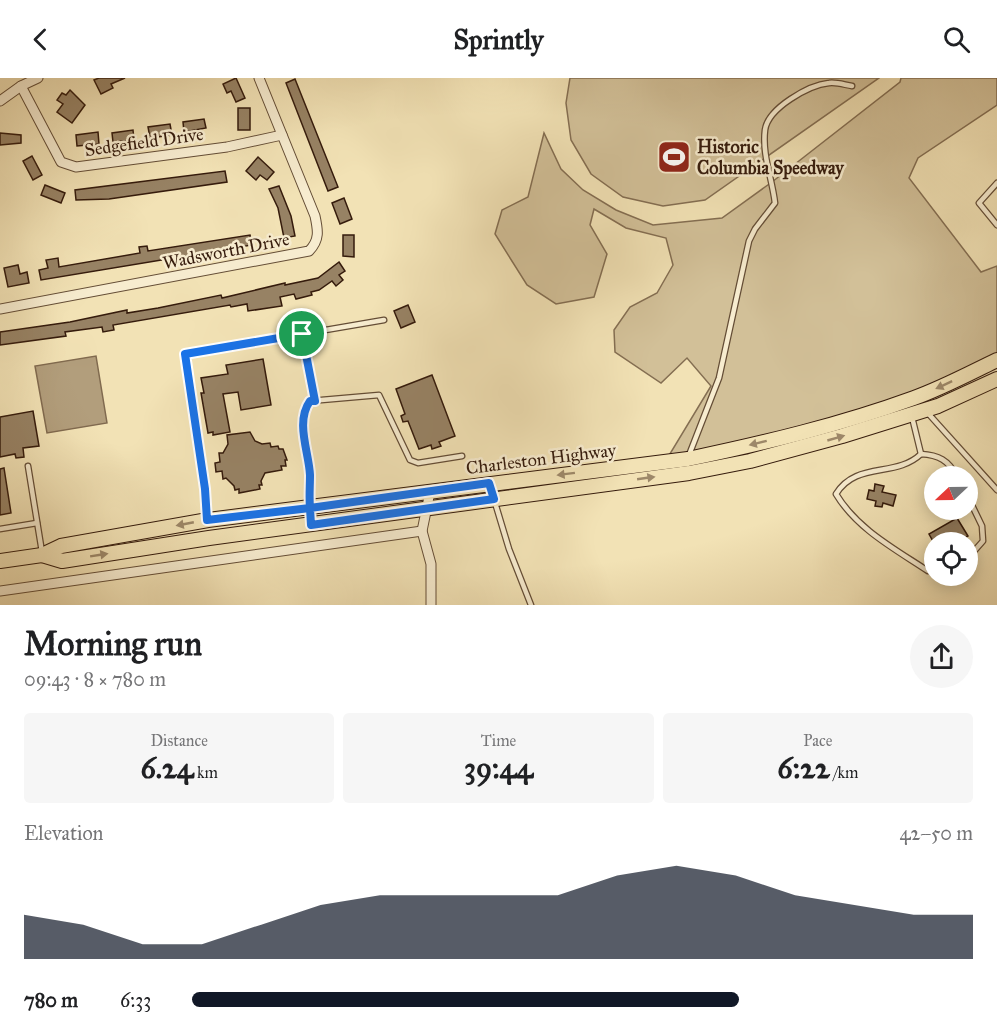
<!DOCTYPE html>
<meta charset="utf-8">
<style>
:root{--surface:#fff;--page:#f6f6f6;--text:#202124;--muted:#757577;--accent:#111827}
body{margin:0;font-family:"IM FELL Great Primer",serif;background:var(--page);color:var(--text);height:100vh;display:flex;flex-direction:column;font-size:22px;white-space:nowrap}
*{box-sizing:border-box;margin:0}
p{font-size:20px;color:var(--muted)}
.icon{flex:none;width:33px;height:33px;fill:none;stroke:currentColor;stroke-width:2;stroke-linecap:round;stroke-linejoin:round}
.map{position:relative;height:527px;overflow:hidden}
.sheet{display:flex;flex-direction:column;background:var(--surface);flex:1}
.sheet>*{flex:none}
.needle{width:39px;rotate:248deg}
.fabs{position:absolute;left:924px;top:388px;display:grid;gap:12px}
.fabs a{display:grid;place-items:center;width:54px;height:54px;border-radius:50%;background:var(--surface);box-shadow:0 3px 15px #0003;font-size:30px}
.pin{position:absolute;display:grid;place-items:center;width:51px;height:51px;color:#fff;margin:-26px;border:3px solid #fff;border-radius:50%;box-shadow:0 2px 6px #0007}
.round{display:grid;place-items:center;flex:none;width:63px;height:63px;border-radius:32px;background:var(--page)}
.overview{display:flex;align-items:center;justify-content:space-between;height:102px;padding:0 24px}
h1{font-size:33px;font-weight:700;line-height:45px}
.stats{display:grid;grid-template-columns:repeat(3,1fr);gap:9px;height:102px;padding:6px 24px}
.stats div{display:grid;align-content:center;border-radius:6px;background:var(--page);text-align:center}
.stats b{font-size:30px;font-weight:700}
.stats small{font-size:16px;font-weight:400}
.stats p{font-size:16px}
.chart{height:168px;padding:12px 24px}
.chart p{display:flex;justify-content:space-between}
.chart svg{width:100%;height:108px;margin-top:6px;fill:var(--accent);opacity:.7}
ul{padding:0 24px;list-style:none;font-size:20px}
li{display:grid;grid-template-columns:96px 72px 1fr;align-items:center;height:45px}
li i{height:15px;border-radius:8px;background:var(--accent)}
header{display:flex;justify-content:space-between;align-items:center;height:78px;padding:0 24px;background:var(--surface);font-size:27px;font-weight:700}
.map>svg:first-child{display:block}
.green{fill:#d2c098;stroke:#846e52;stroke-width:1.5}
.water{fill:#b29e7c;stroke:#806a4f;stroke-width:1.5}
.building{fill:#978264;stroke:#351b0c;stroke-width:1.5}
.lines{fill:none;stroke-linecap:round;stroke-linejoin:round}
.lane-casing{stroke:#644d36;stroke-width:7}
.street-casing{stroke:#644d36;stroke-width:11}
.primary-casing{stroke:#351b0c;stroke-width:16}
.lane{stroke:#f7eccf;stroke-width:4.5}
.street{stroke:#f7eccf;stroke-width:9}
.primary{stroke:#f2e2b5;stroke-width:14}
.oneway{fill:#9d8869}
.route-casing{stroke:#fff;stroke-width:12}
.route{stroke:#1a73e8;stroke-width:8}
.labels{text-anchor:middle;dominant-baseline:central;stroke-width:5;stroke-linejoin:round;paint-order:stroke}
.street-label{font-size:18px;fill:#351b0c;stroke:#f7eccf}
.poi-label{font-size:18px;font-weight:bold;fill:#351b0c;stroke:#f7eccf;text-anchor:start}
</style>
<header><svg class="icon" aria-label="back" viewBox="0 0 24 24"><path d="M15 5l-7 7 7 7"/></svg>Sprintly<svg class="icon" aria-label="search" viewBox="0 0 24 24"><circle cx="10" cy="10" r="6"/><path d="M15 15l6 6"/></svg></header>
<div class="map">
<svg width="997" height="527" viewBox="0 0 997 527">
<rect width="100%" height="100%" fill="#f2e2b5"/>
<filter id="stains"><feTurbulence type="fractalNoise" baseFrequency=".00333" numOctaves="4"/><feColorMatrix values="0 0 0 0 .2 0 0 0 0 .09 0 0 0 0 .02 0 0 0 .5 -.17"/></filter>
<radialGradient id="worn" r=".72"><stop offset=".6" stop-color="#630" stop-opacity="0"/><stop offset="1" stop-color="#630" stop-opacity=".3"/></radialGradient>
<g class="green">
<path d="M570,0h309l-174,122 -42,6 -40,-9 -32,-23 -20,-34 -5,-37z"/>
<path d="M901,0h96v27l-79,53 -9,20 72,94 16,-6v94l-71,33 -261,69 46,-76 -24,-28 -26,25 -46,-31 -1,-22 16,-23 27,-14 16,-28 -7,-27 -40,-10 -32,-19 -4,16 17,29 -13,43 -38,7 -29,-19 -32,-51 7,-24 26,-13 16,-64 17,36 22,21 33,20 37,15 69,-7 50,-36 128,-100z"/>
</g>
<path class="water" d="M96,278l11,67 -60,10 -12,-67z"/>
<g class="building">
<path d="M99,0h26l-14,6 2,4 -12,6 -7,-14z"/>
<path d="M236,0l9,20 -9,4 -5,-11 -4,2 -4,-9z"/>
<path d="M295,1l43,108 -10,4 -42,-108z"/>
<path d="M70,12l15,15 -13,18 -15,-11 6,-8 -6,-4 5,-7 4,2z"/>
<rect x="238" y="30" width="12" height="22"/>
<path d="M204,41l2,9 -22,4 -1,-10z"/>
<path d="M170,46l2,11 -22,3 -2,-11z"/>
<path d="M133,52l1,10 -21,2 -1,-9z"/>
<path d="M98,54l1,12 -22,2 -1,-11z"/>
<path d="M0,55l21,2v8l-21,2z"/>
<path d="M32,78l10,19 -9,5 -10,-19z"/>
<path d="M258,79l16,15 -7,8 -7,-5 -4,5 -10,-9z"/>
<path d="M225,93l2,11 -118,17 -33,1 -1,-10z"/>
<path d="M45,107l20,8 -4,10 -20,-8z"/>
<path d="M279,108l12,30 4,20 -11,2 -6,-30 -9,-19z"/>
<path d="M344,120l8,21 -12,5 -8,-21z"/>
<path d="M250,157l2,10 -211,35 -2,-10 9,-2 -2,-8 12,-2 1,9 81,-14 -1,-6 8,-1 1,5z"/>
<path d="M343,157h11v22l-11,-1z"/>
<path d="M339,184l6,9 -6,4 4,5 -7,6 -4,-5 -13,9 -8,2 1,3 -16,4 -2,-5 -14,3 2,9 -34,5 -1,-7 -16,3 -1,-2 -117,20 1,5 -11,2 -1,-5 -37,5 1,4 -66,9v-13l70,-10 57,-12v3l31,-5 63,-13 1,3 63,-15v2l33,-7z"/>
<path d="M18,187l2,9 7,-2 2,11 -21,4 -4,-19z"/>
<path d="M408,227l7,17 -14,6 -7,-17z"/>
<path d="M263,281l8,46 -30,5 -3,-18 -15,2 7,38 -17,3v-3l-5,1 -7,-40h3l-3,-15 27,-4 -2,-9z"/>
<path d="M432,297l23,61 -16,6 2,4 -9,3 -1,-4 -12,4 -11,-28 -5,1 -2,-6 4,-2 -9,-25z"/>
<path d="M33,333l6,35 -16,2 1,9 -8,1 -1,-4 -15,3v-40z"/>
<path d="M250,354l5,9 7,3 8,-1 1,4 7,-1 1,3h4l4,11h-2l1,6h-5l1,4 -17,3 -4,8 1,4h-3l1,4 -21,4v-4l-4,1 -1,-4 -8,-8 -3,1 -1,-8 -6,1 -1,-9 5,-1 -1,-9h4l5,-9 -1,-9z"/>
<path d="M4,390l7,45 -11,2v-46z"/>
<path d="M875,406l9,2 -2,6 14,3 -3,11 -10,-3 -1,4 -7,-1 1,-5 -9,-2 2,-9 5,1z"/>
<path d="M957,440l11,18 -13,7h-21l-5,-9z"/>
</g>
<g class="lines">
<defs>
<g id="lane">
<path d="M997,105l-18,20 18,22"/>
<path d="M302,256l13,67"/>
<path d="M926,333l71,79"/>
<path d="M912,339l9,37"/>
<path d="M689,377l30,-77 30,-137 6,-12 20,-26c-3,-25 -13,-48 -10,-73 3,-22 44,-45 64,-47 8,-1 16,2 23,3"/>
<path d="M28,388l14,86"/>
<path d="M490,408l19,63 22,56"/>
<path d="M968,419l14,29 1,15 -15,17"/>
<path d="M207,440l-2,-29 -20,-135 199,-34"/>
<path d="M310,445c0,-16 1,-32 0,-48 -1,-23 -15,-53 0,-74l69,-6 31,65 8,3 44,-7"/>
<path d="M0,451l37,-6"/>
<path d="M934,493h-6c-33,-22 -71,-42 -92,-77 20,-33 60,-16 85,-40 17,1 28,6 36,23"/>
</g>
<g id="street">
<path d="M21,8l40,76 15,5 151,-20 55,-12"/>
<path d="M0,23l21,-15 17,-8"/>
<path d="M0,231l309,-58c11,-11 9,-21 6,-35l-56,-138"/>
<path d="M430,414l-8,39 9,33v41"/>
<path d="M0,513l422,-60"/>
</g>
<g id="primary">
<path d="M42,477l20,6 147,-23 480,-65 61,-12 92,-25 96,-30 59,-27"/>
<path d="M0,483l42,-6 19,-9 147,-26 480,-61c76,-16 152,-34 226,-61 28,-10 56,-25 83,-38"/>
</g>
</defs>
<use href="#lane" class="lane-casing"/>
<use href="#street" class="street-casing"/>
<use href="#primary" class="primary-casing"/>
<use href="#lane" class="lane"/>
<use href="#street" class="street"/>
<use href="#primary" class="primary"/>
</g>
<defs><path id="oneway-solid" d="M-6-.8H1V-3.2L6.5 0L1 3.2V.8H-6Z" transform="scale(1.5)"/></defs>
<g class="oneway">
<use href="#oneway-solid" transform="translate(944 307) rotate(155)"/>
<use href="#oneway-solid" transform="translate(836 360) rotate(-16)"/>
<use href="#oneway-solid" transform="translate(758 365) rotate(166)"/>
<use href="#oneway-solid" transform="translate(566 396) rotate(173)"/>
<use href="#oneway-solid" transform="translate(646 400) rotate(-8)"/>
<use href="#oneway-solid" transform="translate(185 446) rotate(169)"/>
<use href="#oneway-solid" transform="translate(99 477) rotate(-9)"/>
</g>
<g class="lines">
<defs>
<path id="route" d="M302,256l13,67h-5c-15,21 -1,51 0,74 0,11 -1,22 0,33l179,-25 5,16 -183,26 -1,-17 -103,12 -2,-31 -20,-135 117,-20"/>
</defs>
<use href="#route" class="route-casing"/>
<use href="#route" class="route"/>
</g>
<defs>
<symbol id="stadium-square" viewBox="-11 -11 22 22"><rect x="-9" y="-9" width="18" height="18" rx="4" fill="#8f2418" stroke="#f7eccf"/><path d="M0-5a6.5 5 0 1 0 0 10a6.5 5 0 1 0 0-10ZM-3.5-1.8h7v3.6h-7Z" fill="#fff"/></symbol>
</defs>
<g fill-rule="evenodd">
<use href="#stadium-square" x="655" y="60" width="38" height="38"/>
</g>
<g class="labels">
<g class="street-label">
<text transform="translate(144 64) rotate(-8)">Sedgefield Drive</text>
<text transform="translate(226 173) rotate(-11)">Wadsworth Drive</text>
<text transform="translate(541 381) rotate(-7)">Charleston Highway</text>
</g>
<g class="poi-label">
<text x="697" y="69">Historic<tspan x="697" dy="21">Columbia Speedway</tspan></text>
</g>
</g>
<rect width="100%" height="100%" filter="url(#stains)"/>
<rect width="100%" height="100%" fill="url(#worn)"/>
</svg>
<div class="fabs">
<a><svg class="needle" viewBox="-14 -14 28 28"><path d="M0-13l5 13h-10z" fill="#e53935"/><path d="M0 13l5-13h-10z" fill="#757577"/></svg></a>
<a><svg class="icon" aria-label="locate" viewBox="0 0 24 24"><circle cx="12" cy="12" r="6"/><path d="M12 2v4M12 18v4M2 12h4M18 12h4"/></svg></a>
</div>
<div class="pin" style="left:302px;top:256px;background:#1e9e55"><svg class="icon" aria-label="arrive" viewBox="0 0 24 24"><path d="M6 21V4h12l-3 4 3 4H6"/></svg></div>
</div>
<section class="sheet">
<div class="overview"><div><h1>Morning run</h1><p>09:43 · 8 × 780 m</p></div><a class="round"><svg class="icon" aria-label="share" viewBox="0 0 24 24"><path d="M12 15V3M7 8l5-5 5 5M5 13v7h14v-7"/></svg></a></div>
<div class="stats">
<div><p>Distance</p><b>6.24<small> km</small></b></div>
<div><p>Time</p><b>39:44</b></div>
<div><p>Pace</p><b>6:22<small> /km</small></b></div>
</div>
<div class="chart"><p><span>Elevation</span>42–50 m</p>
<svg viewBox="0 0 160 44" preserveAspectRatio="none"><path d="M0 44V26L10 30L20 38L30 38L40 30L50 22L60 18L70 18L80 18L90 18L100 10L110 6L120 10L130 18L140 22L150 26L160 26V44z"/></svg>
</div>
<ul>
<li><b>780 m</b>6:33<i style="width:70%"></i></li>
</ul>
</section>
